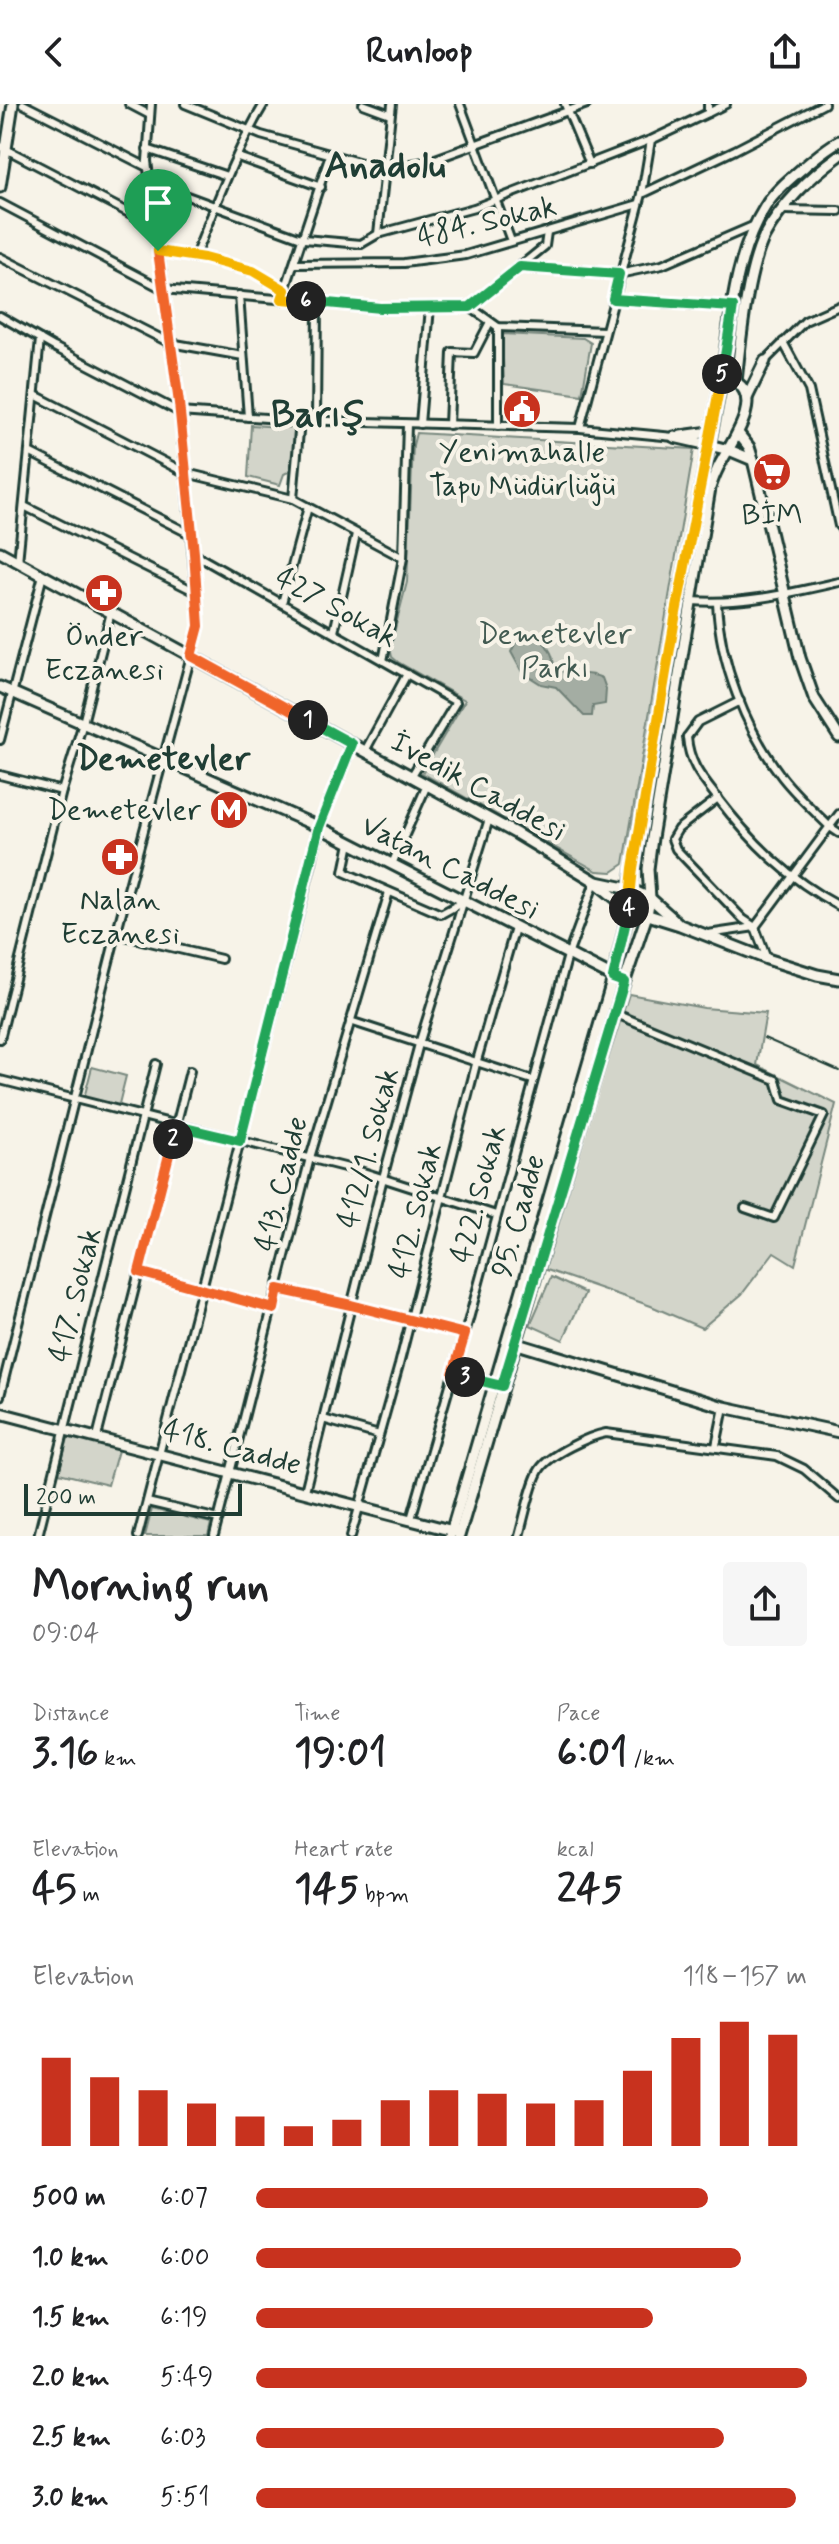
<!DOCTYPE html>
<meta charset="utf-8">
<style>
:root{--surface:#fff;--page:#f6f6f6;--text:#202124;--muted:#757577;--accent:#c8321e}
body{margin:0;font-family:Mynerve,sans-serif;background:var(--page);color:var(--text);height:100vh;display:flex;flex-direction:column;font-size:30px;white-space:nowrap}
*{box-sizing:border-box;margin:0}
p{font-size:26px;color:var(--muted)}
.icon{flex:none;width:44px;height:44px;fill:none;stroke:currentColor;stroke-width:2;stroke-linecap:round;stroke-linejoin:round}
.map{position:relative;height:1432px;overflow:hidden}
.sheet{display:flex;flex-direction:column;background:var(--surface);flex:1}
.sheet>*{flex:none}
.scale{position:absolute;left:24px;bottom:20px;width:218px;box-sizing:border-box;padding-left:8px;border:4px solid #1f3d34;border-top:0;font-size:22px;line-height:28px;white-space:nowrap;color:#1f3d34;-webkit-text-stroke:6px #f7f3e8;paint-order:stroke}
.pin{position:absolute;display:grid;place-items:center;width:68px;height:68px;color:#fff;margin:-82px -34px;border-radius:50% 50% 50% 0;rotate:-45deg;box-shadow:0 0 8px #0007}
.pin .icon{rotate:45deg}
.km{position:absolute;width:40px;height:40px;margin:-20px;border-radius:50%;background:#222;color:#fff;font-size:22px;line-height:40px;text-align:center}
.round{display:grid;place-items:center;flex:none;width:84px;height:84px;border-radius:8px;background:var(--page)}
.summary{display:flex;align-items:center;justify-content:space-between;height:136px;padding:0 32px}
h1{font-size:44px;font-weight:800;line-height:60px}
.figures{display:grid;grid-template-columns:repeat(3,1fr);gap:12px;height:136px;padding:8px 32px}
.figures div{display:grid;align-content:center}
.figures b{font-size:40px;font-weight:800}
.figures small{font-size:22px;font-weight:400}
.figures p{font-size:22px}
.chart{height:224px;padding:16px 32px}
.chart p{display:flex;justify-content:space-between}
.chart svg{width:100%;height:144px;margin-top:8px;stroke:var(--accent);stroke-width:6}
ul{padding:0 32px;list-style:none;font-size:26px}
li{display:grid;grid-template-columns:128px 96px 1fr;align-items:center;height:60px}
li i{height:20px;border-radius:10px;background:var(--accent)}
header{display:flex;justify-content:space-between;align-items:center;height:104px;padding:0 32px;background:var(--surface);font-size:36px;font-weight:800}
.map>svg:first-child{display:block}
.green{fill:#d3d5ca;stroke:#79897f;stroke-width:2}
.water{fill:#a4ada3;stroke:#6f8077;stroke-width:2}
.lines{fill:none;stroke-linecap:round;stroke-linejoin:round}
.street-casing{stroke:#1f3d34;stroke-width:12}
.secondary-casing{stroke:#1f3d34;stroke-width:15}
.street{stroke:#f7f3e8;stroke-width:6}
.secondary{stroke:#f7f3e8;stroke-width:9}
.rail{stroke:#1f3d34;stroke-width:2}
.split-1-casing{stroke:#fff;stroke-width:16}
.split-2-casing{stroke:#fff;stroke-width:16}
.split-3-casing{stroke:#fff;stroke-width:16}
.split-4-casing{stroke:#fff;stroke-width:16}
.split-5-casing{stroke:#fff;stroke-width:16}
.split-6-casing{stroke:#fff;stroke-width:16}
.split-7-casing{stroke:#fff;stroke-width:16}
.split-1{stroke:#f0652b;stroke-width:10}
.split-2{stroke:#22a559;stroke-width:10}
.split-3{stroke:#f0652b;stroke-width:10}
.split-4{stroke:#22a559;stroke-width:10}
.split-5{stroke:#f5b400;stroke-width:10}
.split-6{stroke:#22a559;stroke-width:10}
.split-7{stroke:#f5b400;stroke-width:10}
.labels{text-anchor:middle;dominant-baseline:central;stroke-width:8;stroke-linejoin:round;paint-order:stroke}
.street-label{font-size:30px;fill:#1f3d34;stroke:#f7f3e8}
.poi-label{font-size:30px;fill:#1f3d34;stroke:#f7f3e8}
.park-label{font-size:30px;fill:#435b52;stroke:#f7f3e8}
.quarter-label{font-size:34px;font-weight:bold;fill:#1f3d34;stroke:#f7f3e8}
.district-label{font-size:38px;font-weight:bold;fill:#1f3d34;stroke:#f7f3e8}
</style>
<header><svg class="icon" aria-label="back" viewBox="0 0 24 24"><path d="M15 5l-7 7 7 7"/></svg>Runloop<svg class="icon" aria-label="share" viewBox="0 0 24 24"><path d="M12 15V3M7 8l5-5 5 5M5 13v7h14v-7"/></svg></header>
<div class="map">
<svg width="839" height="1432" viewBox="0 0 839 1432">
<rect width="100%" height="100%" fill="#f7f3e8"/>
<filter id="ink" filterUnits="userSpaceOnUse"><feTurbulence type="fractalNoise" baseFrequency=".0125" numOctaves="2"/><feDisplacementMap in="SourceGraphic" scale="16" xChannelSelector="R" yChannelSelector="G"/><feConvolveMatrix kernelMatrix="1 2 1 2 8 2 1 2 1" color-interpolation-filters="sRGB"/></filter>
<g filter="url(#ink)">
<g class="green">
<path d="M502,230l81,4 8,5 -9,52 -78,-11z"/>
<path d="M251,321l45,3 -4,42 -8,4 -4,11 -32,-8z"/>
<path d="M416,329l278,16 -70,415 -12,8 -15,-1 -175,-98 43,-73 -67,-38 -6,-5 -2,-9 17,-66 6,-137z"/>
<path d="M629,890l75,14 62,5 -9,52 79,39 -41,161 -21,-13 -32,42 -40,34 -51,-22 -107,-37 18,-68z"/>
<path d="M92,963l34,9 -8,32 -34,-10z"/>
<path d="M551,1173l34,16 -22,47 -33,-15z"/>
<path d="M69,1330l50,13 -11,38 -49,-12z"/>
<path d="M152,1405l59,14 -3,13h-63z"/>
</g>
<path class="water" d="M528,527c11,4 18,12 23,22 3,6 1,13 7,17 11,7 28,0 44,8l4,11 -1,15 -12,2 -1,10h-8l-28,-29 -15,-3 -19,-12 -11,-20 6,-12z"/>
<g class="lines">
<defs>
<g id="street">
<path d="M23,0l124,63"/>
<path d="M129,0l21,11"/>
<path d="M185,0l76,31 122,34 47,-8 157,-57"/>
<path d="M363,0l27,10"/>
<path d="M460,0l51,137"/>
<path d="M565,0l25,60"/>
<path d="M708,9l18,-9"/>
<path d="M0,42l154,80"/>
<path d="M147,45l80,27"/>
<path d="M238,53l83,30"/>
<path d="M149,78l155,57 57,5"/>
<path d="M642,90l93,-44 89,-46"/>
<path d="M0,99l163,86 217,19 90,-1 75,-61 2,-14"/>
<path d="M783,106l56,1"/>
<path d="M378,130l96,-26 176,-68"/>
<path d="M361,140l17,-10 14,-130"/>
<path d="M158,147l46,7 49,13 32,19"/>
<path d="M195,152c21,-51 40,-104 69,-152"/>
<path d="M0,153l170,86 73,13"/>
<path d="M295,160l109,-1 62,-8 173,-51"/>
<path d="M520,163l99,7 43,-9 93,-40"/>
<path d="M239,191l9,122"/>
<path d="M282,195l48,-144"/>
<path d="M613,195l120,8"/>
<path d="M470,203l28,20 107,4"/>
<path d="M0,212l54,31 125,65 115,8 286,8 94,9"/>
<path d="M498,223v99"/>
<path d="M783,238l26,48 30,136"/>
<path d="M765,257l40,-40 34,-15"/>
<path d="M35,291l151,78 107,26 110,59"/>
<path d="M316,317l1,-119"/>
<path d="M420,320l10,-117"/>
<path d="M449,321l3,-73 22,1 16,-31"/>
<path d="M580,324l62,-234 9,-54 57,-27v-9"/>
<path d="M29,348l163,83"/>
<path d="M293,395l7,-79"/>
<path d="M24,402l172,86"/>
<path d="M194,450l262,148 -45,75"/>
<path d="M18,458l22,-223"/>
<path d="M692,497c49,4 99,-8 147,-19"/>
<path d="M282,499l26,-96"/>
<path d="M717,499c3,61 28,125 65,174 14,18 32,34 48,50l9,6"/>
<path d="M334,528l22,-98"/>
<path d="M383,557l20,-103 4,-134"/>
<path d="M687,633c2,26 14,40 29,59 35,46 72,83 123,110"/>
<path d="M687,633l11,-15 42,-21"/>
<path d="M0,636l43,-165"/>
<path d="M365,647l42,-77"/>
<path d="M0,671l62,16"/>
<path d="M718,694l-40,31 -6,10 4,10 67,70 12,8 12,32"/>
<path d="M350,739l-6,29 97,42 22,-12"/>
<path d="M392,760l35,-79"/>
<path d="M116,830l105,25"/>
<path d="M708,830l47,-7 84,-113"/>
<path d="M614,909l162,67 6,20 42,15 -50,103 -29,-10"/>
<path d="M350,917l182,59"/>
<path d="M0,935l62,-248 21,-68 28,-111"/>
<path d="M0,976l360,91 136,44"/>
<path d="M139,1168l135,37"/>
<path d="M278,1185l73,16 114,29"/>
<path d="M453,1270l46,11"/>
<path d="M0,1292l116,-462 83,-308 -20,-223 -32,-242 4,-57"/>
<path d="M323,1315l56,16"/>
<path d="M97,1333l93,-366"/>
<path d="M716,1342l8,-39"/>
<path d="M305,1387l78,-313 36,-134 70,-225"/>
<path d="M147,1398l72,17"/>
<path d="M411,1415l58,-200 99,-364 27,-73"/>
<path d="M38,1432l118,-472"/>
<path d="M138,1432l174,-674 7,-35 33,-83"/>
<path d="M214,1432l96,-378 79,-266"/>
<path d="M351,1432l48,-171 77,-301 39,-136"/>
<path d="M519,1432c5,-17 12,-54 21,-67 9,-14 49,-33 66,-36l171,23 27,13 35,30"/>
</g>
<g id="secondary">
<path d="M0,83l13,-83"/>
<path d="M736,278c4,-39 11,-111 28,-145 17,-32 47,-61 75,-81"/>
<path d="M736,278l-16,6 -11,57 20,5 24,10"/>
<path d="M720,284c10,-59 12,-129 45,-181 9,-15 26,-29 39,-40 11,-9 22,-19 35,-26"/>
<path d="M747,294l18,-37"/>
<path d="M738,329l11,14 4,13 47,198 14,40 25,39"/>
<path d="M681,332l29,-4"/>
<path d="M0,448l517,282 76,46 36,29 51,16 87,34 50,16 22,4"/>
<path d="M0,583l319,140 298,152"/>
<path d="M597,778l33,7 20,9 28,25"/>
<path d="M511,1238l213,65 115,25"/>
<path d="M0,1309l457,119"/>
<path d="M450,1432l163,-558 16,-69 1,-20 8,-55 38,-221 33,-168 -35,-8"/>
<path d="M459,1432l155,-523 33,-98 3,-17 -2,-29 4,-31 58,-350c2,-6 4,-12 7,-18 9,-21 49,-69 19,-88"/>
</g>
</defs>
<use href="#street" class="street-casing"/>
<use href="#secondary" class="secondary-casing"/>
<use href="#street" class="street"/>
<use href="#secondary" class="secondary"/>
<path class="rail" d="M764,934l75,33"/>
</g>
</g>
<g class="lines" filter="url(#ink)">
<defs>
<path id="split-1" d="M158,147l21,152 15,150 5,73 -8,30 117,64"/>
<path id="split-2" d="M173,1035l4,-13 63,15 79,-314 33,-83 -44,-24"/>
<path id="split-3" d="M173,1035l-34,133 135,37 4,-20 73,16 114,29 -12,40 12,3"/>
<path id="split-4" d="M465,1273l37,9 122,-404 -11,-4 16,-70"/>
<path id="split-5" d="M629,804l4,-40 43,-255 46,-239"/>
<path id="split-6" d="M306,197l74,7 90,-1 50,-40 99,7 -6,25 120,8 -11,67"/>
<path id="split-7" d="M158,147l46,7 49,13 32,19 -3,9 24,2"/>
</defs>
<use href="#split-1" class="split-1-casing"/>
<use href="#split-2" class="split-2-casing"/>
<use href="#split-3" class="split-3-casing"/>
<use href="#split-4" class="split-4-casing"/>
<use href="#split-5" class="split-5-casing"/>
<use href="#split-6" class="split-6-casing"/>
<use href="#split-7" class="split-7-casing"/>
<use href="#split-1" class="split-1"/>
<use href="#split-2" class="split-2"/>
<use href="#split-3" class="split-3"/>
<use href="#split-4" class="split-4"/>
<use href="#split-5" class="split-5"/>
<use href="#split-6" class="split-6"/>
<use href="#split-7" class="split-7"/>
</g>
<defs>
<symbol id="civic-disc" viewBox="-11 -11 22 22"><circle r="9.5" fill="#c8321e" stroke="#f7f3e8"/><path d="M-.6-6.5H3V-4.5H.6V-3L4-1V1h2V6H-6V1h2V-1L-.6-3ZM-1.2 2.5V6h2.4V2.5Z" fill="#fff"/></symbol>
<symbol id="supermarket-disc" viewBox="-11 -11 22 22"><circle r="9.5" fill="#c8321e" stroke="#f7f3e8"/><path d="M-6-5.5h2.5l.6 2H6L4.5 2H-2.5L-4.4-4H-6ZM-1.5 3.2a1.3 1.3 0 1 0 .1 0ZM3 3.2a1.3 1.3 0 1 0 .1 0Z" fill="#fff"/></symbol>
<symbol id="pharmacy-disc" viewBox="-11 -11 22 22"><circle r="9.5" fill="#c8321e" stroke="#f7f3e8"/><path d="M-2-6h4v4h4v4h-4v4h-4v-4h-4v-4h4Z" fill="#fff"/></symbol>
<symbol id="metro-disc" viewBox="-11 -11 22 22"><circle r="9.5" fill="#c8321e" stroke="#f7f3e8"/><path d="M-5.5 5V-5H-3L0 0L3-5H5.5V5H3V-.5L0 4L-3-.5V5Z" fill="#fff"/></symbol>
</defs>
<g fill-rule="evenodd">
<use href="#civic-disc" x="500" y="283" width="44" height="44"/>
<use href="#supermarket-disc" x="750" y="346" width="44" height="44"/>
<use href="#pharmacy-disc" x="82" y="467" width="44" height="44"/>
<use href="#metro-disc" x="207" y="684" width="44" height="44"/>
<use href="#pharmacy-disc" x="98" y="731" width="44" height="44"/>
</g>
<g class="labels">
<g class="street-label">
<text transform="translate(487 118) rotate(-13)">484. Sokak</text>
<text transform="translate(336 504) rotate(29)">427 Sokak</text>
<text transform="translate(478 683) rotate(29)">İvedik Caddesi</text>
<text transform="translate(450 764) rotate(27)">Vatan Caddesi</text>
<text transform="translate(369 1044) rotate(-75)">412/1. Sokak</text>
<text transform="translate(282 1080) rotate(-76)">413. Cadde</text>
<text transform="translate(479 1090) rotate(-75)">422. Sokak</text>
<text transform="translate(416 1107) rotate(-76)">412. Sokak</text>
<text transform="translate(519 1112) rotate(-74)">95. Cadde</text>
<text transform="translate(76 1191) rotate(-76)">417. Sokak</text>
<text transform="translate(232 1344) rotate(15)">418. Cadde</text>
</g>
<g class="poi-label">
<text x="522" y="348">Yenimahalle<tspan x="522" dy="34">Tapu Müdürlüğü</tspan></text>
<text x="772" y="411">BİM</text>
<text x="104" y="532">Önder<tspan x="104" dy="34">Eczanesi</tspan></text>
<text x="201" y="706" text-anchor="end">Demetevler</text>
<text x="120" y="796">Nalan<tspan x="120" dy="34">Eczanesi</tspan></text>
</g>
<g class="park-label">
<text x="555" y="530">Demetevler<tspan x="555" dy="34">Parkı</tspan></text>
</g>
<g class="quarter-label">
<text x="163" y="655">Demetevler</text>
</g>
<g class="district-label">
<text x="385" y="62">Anadolu</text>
<text x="318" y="311">Barış</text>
</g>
</g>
</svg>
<div class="scale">200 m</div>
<div class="pin" style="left:158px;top:147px;background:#1e9e55"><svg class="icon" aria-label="arrive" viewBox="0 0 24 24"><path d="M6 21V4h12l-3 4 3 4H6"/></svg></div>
<b class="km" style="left:308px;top:616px">1</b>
<b class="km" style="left:173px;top:1035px">2</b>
<b class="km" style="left:465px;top:1273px">3</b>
<b class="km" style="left:629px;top:804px">4</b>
<b class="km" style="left:722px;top:270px">5</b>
<b class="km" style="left:306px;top:197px">6</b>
</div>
<section class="sheet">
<div class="summary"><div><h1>Morning run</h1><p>09:04</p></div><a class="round"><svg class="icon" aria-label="share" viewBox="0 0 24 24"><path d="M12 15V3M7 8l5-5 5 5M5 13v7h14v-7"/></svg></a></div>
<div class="figures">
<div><p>Distance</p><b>3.16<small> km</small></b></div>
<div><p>Time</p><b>19:01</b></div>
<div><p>Pace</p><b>6:01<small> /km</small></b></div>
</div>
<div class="figures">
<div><p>Elevation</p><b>45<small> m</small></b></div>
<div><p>Heart rate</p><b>145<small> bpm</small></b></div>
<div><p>kcal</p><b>245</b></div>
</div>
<div class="chart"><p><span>Elevation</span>118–157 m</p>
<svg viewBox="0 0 160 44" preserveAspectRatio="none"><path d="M5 44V17M15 44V23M25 44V27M35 44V31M45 44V35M55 44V38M65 44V36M75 44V30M85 44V27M95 44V28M105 44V31M115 44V30M125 44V21M135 44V11M145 44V6M155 44V10"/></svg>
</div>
<ul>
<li><b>500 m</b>6:07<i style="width:82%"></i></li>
<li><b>1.0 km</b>6:00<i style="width:88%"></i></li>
<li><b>1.5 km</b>6:19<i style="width:72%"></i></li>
<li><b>2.0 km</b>5:49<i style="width:100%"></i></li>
<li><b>2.5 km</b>6:03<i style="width:85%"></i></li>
<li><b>3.0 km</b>5:51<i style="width:98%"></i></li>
</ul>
</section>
